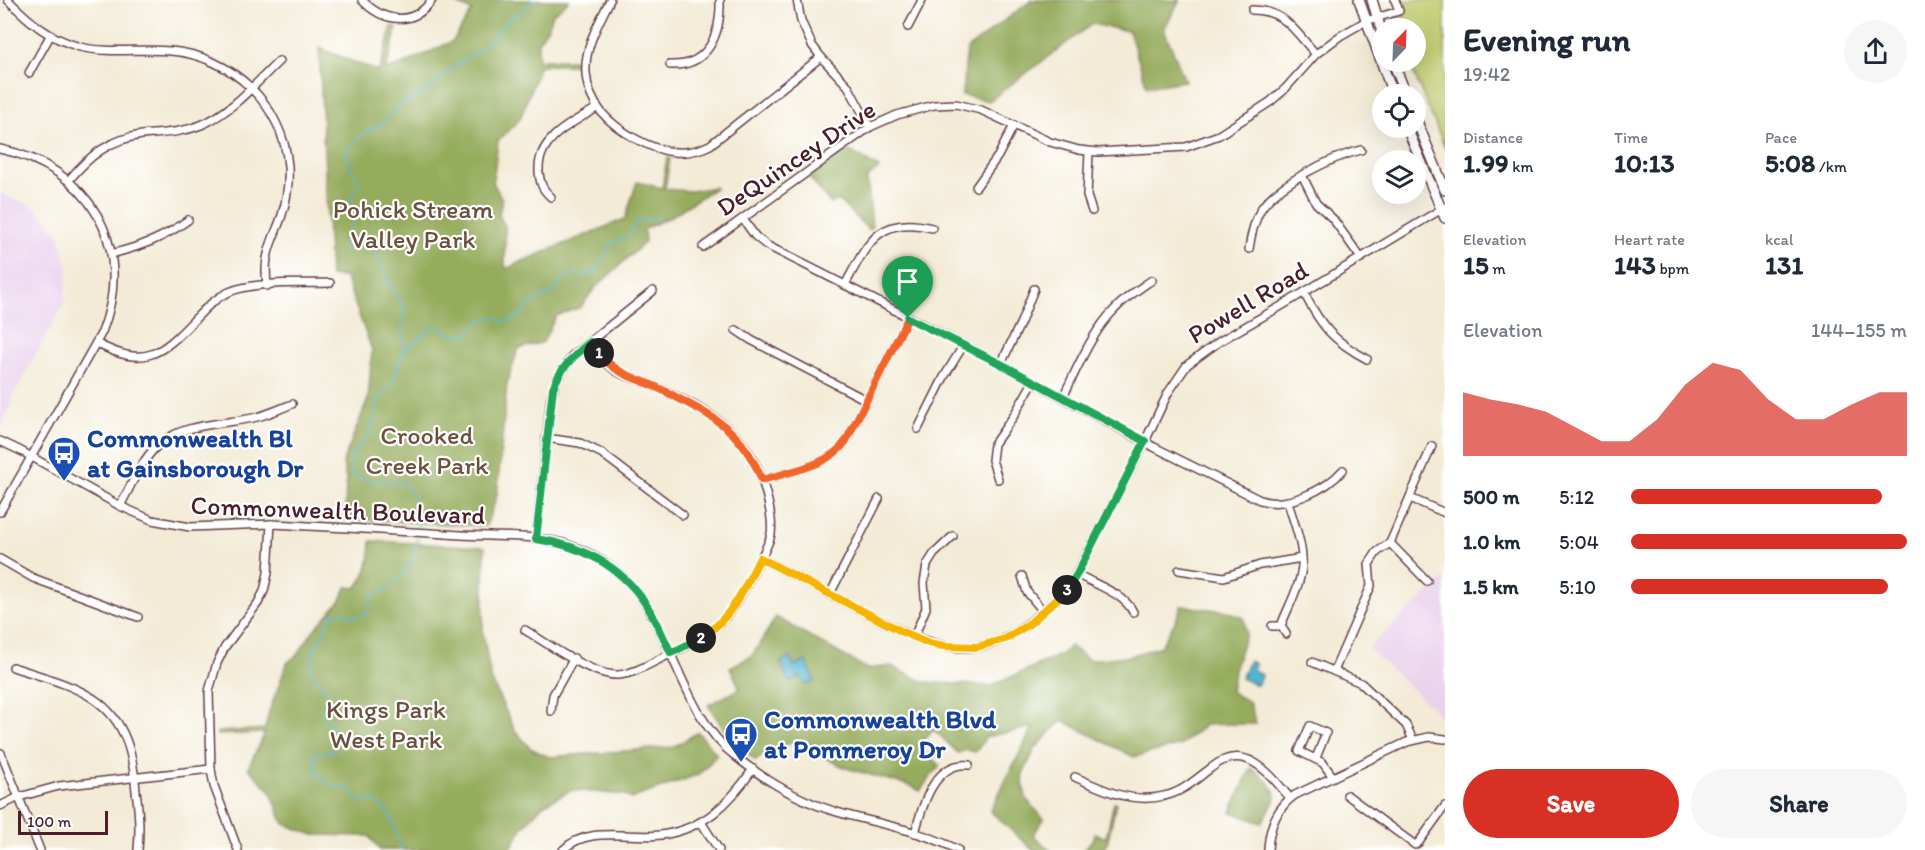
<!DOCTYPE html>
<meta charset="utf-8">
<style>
:root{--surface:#fff;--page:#f6f6f7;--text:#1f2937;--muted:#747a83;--accent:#d93025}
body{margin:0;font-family:Itim,sans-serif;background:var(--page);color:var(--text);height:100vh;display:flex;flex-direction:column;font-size:22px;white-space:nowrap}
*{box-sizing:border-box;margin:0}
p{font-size:20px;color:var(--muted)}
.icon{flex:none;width:33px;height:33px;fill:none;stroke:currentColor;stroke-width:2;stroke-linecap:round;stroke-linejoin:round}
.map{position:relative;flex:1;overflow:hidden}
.panel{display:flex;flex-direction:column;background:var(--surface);width:480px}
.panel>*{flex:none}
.needle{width:39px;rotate:23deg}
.buttons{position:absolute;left:1372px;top:18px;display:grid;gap:12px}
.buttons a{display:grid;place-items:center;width:54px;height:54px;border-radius:50%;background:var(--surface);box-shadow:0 6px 24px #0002;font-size:30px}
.scale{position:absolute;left:18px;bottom:15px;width:90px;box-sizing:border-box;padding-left:6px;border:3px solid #4a1f2b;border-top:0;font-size:16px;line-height:21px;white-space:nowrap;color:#4a1f2b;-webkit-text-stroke:4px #fff;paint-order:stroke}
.pin{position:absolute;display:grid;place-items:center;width:51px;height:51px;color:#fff;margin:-62px -26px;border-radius:50% 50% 50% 0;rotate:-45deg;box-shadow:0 0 6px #0007}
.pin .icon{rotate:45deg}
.km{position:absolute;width:30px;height:30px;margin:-15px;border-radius:50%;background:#222;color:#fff;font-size:16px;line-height:30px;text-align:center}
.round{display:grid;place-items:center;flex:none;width:63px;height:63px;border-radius:32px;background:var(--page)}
.summary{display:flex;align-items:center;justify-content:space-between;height:102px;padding:0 18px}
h1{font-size:33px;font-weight:700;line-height:45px}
.figures{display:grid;grid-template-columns:repeat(3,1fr);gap:9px;height:102px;padding:6px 18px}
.figures div{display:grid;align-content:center}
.figures b{font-size:26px;font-weight:700}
.figures small{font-size:16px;font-weight:400}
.figures p{font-size:16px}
.chart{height:168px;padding:12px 18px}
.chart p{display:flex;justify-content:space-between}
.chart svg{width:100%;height:108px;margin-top:6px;fill:var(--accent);opacity:.7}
.action{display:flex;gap:12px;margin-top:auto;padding:12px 18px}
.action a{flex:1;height:69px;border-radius:36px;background:var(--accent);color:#fff;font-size:24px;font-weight:700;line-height:69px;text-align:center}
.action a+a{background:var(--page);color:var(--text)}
ul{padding:0 18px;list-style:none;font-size:20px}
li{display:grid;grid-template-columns:96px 72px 1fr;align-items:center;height:45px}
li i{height:15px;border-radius:8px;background:var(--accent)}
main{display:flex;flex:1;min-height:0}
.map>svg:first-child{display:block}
.built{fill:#ead1ec}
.green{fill:#bcc869;stroke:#83744a;stroke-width:1.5}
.forest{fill:#95ac5d;stroke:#706644;stroke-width:1.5;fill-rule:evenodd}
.water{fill:#51b6d0;stroke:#4e6a7e;stroke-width:1.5}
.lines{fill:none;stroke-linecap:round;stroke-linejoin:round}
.stream{stroke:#51b6d0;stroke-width:1.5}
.minor-casing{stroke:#633e45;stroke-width:10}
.major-casing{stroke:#633e45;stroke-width:12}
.minor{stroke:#fff;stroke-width:7}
.major{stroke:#fff;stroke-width:9}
.split-1-casing{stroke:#fff;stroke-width:12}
.split-2-casing{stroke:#fff;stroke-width:12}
.split-3-casing{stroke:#fff;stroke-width:12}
.split-4-casing{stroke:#fff;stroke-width:12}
.split-1{stroke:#f0652b;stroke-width:8}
.split-2{stroke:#22a559;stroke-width:8}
.split-3{stroke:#f5b400;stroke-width:8}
.split-4{stroke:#22a559;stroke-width:8}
.labels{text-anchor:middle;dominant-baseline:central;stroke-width:4.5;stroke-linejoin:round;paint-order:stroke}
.street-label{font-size:26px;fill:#4a1f2b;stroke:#fff}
.park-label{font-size:26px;fill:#6c523e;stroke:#fff}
.transit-label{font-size:26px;font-weight:bold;fill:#164399;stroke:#fff;text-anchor:start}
</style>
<main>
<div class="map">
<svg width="1445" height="850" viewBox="0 0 1445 850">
<rect width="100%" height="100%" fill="#fff"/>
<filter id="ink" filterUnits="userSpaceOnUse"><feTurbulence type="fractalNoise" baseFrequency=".0167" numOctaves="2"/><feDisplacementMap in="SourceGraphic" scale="12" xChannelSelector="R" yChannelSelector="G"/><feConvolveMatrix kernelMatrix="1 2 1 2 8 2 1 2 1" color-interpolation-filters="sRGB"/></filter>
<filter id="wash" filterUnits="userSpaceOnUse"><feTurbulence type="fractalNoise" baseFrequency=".008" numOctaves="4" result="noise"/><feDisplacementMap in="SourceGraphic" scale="24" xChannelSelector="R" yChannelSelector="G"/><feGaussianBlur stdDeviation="1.35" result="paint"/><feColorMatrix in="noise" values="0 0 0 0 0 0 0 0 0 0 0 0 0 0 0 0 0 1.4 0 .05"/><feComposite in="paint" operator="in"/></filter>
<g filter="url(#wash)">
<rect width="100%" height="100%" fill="#f3ebd6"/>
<g class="built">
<path d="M0,193l36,15 23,27 9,33 -4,35 -52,95 -10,30 -2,-1z"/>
<path d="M1445,578v142l-77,-72z"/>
</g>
<path class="green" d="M1398,0h47v148l-36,-86h7v-34h-20l-3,-6 11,-5z"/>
<g class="forest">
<path d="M449,0h120l-6,6 -11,9 -3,11 -11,16v18h40v5h-38l-20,54 -22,22 -5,41 9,17 -3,16 6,11v39l2,4 11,-6 107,-44 12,-37 25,6 5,-30h3l-5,31 26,2 25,-4 -46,30 -26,12 1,13 -51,47 -13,18 -25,9 -13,26 -25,7 -11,34 -10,112 -11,31 -141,-7 1,-40 -3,-17 25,-63 4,-49 -27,-73 -15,-1 -11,-228 60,24 13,-46 5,1 -11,43 16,-5 51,-24 19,-30z"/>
<path d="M1032,0h148l-16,29 21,52 -38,6 -18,-56 -37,-7 -103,77 -27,-6 5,-46z"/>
<path d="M846,149l33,19 -12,10 5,49 -3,3 -31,-30 -7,4 -22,-27z"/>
<path d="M371,541l114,6 -2,86 8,46 23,50 16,19 19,9 125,-10 24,-15 19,23 -18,19 -68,25 -6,-4 -54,-5 -28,15 -21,23 -12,22h-130l-11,-14 -55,-1 -30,-11 -14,-34 -22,-22 17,-35 -48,2v-3l48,-3 4,-17 18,-49 11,-9 15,-23 28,-31 5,-13 10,1c13,-16 14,-28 15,-47z"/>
<path d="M1181,606l46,5 17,7 2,16 -12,36 -3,22 18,10 7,22h-32l-19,1 -24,20 -47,12 -72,-37 -27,29 -13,27 4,23 18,20 -11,16 17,15h-17l-43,-39 43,-84 -47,10 -10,15 -9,-2 -9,3 -25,-24 -14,18 21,19 -10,11 -10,14 -9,-5 -65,-18 -54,-26 -37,18 -27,-24 -20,-31 32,-16 -10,-22 22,-11 24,-39 91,52 24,-3 33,16 67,4 71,-32 8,-8 19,14 41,-4 31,-10 15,-26zM790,657l4,9 21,15 -14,-4 -20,-15z"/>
<path d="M1251,768c8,6 25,18 24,29 0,7 -10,19 -13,26l-31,-11z"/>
<path d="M1114,802l2,1 -9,41 -5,6h-19l11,-12 1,-5 11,5z"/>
</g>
<g class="water">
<path d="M790,657l4,9 12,-5 9,20 -10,4 -4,-8 -12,5 -8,-20z"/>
<path d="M1249,661l6,3 -2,6 9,5 -5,10 -16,-7z"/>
</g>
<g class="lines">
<g class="stream">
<path d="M404,350l-2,-33 3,-7 -19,-32 -7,-21 -10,-8h-23l-1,-10 7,-18 -4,-17 11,-20 -11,-23 -2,-10 19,-19 15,-7 22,-21 27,-13 17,-18 43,-30 18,-23 12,-7 15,-13"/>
<path d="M418,527c1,-18 -3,-30 -15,-44l-40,-3 -11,-7 -1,-16c6,-9 16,-18 20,-27 8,-19 3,-34 22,-47l7,-23 4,-9 29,-24 12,2 6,5 16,2c11,-12 13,-19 30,-19l5,4h7l13,-6 8,-12 25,-12 7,-11 9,-6 15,2 11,-6 14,-26c13,-5 20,-10 26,-23l23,-3"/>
<path d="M402,850l-12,-35 -14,-14 -18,-1 -11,-13 -15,-1 -16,-13 -2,-19 20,-3 5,-13 -16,-25 4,-22 -16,-19 1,-19 12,-20 7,-18 15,-3 7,5 15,-3 3,-19c29,-8 44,-29 46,-58"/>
</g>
</g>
</g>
<g filter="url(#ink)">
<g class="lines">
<defs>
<g id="minor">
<path d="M8,0c22,22 40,38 72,47 29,7 60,1 91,4 60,5 112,53 117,115 1,16 -1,33 -6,49 -4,13 -11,25 -14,39 -3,10 -2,21 -1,32"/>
<path d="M362,0c21,22 51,27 70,0"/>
<path d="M610,0c-11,23 -26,47 -24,73 2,32 23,51 50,66 24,13 48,19 74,6l111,-88"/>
<path d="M797,0l4,21 11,24 9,12 27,29 22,41"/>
<path d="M1252,10c33,0 43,22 64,44"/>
<path d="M908,27l14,-27"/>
<path d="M670,65c39,2 51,-32 50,-65"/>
<path d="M29,73l21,-37"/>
<path d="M0,149c89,18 136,97 102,183l-102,180"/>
<path d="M1089,152l-2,44 5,15"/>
<path d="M1302,175l14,28 17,16 28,39"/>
<path d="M69,180c20,-24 41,-41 73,-45 20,-2 39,-2 59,-10 31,-13 54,-41 78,-64"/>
<path d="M976,187l22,-31 16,-31"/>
<path d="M551,197c-8,-7 -11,-13 -12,-25 -2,-34 33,-49 58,-64"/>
<path d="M743,219l12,17 11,9 235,119 153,83 106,53c26,9 66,-10 83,-30"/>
<path d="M703,247l167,-120 27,-12 37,-10 22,-1 25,6 69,32 29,8 19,2 88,-5 33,-12 51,-33 15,-13 31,-35 24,-18 26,-15 33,-10 -4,-11"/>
<path d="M1249,249c2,-14 5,-28 12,-40 16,-25 71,-52 100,-59"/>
<path d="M111,254c31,-8 51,-15 77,-34"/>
<path d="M845,285c22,-41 34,-71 87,-57"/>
<path d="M1304,293c17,33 29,48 63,66"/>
<path d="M736,330l15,10 115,60"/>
<path d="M96,343c49,26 65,12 100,-25 10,-10 19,-20 33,-26 25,-11 73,-8 101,-9"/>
<path d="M1001,364l20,-42 13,-33"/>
<path d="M1063,397c15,-30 28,-64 52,-88 11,-12 24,-20 37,-29"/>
<path d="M918,429l26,-52 19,-31"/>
<path d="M546,438l34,5 21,10 82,62"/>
<path d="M0,441l21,10 99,55 32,14 38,7 81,-3c63,3 127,7 190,11 35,2 73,-1 108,10 31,10 60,32 77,60 29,46 45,118 89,151 31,25 64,45 102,56 40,12 84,18 121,38"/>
<path d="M998,479l-6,-19 2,-16 19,-27 20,-35"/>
<path d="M762,480c28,-9 66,-13 84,-39l62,-123"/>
<path d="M1410,498l35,15"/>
<path d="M120,506c10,-18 21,-45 36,-59 25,-25 68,-22 101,-30 12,-3 23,-8 35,-13"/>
<path d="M536,539l15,-142 6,-18 15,-23 81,-65"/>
<path d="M1390,543l37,38"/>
<path d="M760,558c34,18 68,35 102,53 65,33 113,61 176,4 12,-10 24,-19 33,-31l69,-132 28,-59 19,-28 33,-24 63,-36 162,-98"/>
<path d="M0,559l33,19 105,39"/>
<path d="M1179,570l45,7 36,-12 42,-7"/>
<path d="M1077,574c18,11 47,19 56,38"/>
<path d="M1022,576l5,16 16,19"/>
<path d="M830,594l49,-95"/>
<path d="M1272,626h9l5,8"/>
<path d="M1281,626c6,-17 17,-35 20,-53 5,-23 -7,-49 -13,-71"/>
<path d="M525,630c23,14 67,46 93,45 16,-1 33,-12 46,-18 17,-8 34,-16 48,-27 21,-16 32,-40 44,-63 5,-10 13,-22 15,-33 3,-19 -9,-59 -18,-75 -21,-38 -63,-57 -101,-74 -11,-5 -24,-7 -34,-13 -12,-7 -20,-19 -28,-30"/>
<path d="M914,637l12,-29 -2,-25 3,-18 7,-11 19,-18"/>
<path d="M1312,662l49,21 45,42 7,15"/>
<path d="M13,667c26,9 59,17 81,32 32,22 39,55 42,92 3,20 4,39 2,59"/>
<path d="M1334,671l37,-85 -2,-22 8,-12 13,-9 42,-97"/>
<path d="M551,711l2,-16 21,-37"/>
<path d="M1,753l39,97"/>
<path d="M1316,758l10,-25 -16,-7 -11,25 24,12 10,14"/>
<path d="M1075,777c29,13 56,27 89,19 19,-4 32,-17 47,-28 34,-28 59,6 79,30"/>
<path d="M1347,795l68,50 4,-3 26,-36"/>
<path d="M0,806l19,-9 40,-11 152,-17"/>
<path d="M701,822l18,28"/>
<path d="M915,833c7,-26 19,-72 54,-68"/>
<path d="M238,850l-24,-64 -3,-17 -2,-78 8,-28 8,-16 33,-44 6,-12 4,-18 3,-49"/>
<path d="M563,850c25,-25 66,-11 98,-15 43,-6 69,-32 92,-66"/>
<path d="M1268,850c1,-22 8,-42 27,-55l112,-53 22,-5 16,2"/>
</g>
<g id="major">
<path d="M1359,0l34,94"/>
<path d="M1372,0l11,36"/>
<path d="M1393,62l13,32"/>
<path d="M1416,119l29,71"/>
<path d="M1407,128l38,90"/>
</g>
</defs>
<use href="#minor" class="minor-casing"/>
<use href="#major" class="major-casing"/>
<use href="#minor" class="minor"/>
<use href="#major" class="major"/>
</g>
</g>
<g class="lines" filter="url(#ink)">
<defs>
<path id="split-1" d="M599,353c14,18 30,23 50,31 13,5 25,12 38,19 38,19 59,37 75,77 28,-9 66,-13 84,-39l62,-123"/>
<path id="split-2" d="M599,353l-9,-11c-16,14 -29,25 -37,46l-17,151c44,6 84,26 109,64 11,16 18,34 26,50l30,-15"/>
<path id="split-3" d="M701,638c30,-19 43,-49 59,-80l143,74 26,11 15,3 33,1 28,-8 24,-15 38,-34"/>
<path id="split-4" d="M908,318l93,46 144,77 -68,133 -10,16"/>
</defs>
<use href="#split-1" class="split-1-casing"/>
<use href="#split-2" class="split-2-casing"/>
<use href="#split-3" class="split-3-casing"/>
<use href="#split-4" class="split-4-casing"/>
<use href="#split-1" class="split-1"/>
<use href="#split-2" class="split-2"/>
<use href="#split-3" class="split-3"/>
<use href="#split-4" class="split-4"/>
</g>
<defs>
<symbol id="bus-pin" viewBox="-11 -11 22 30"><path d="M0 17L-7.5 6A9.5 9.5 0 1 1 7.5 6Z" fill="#1a4fb4" stroke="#fff"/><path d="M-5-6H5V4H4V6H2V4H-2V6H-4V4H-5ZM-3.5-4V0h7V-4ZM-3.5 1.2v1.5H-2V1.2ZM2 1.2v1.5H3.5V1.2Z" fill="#fff"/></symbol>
</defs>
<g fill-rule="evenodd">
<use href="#bus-pin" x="45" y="434" width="38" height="52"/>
<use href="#bus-pin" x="722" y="715" width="38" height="52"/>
</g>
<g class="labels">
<g class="street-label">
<text transform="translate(796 158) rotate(-34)">DeQuincey Drive</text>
<text transform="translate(1248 302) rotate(-31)">Powell Road</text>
<text transform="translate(338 510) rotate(2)">Commonwealth Boulevard</text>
</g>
<g class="park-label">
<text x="413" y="209">Pohick Stream<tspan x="413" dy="30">Valley Park</tspan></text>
<text x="427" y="435">Crooked<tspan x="427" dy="30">Creek Park</tspan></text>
<text x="386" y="709">Kings Park<tspan x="386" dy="30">West Park</tspan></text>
</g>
<g class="transit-label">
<text x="87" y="438">Commonwealth Bl<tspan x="87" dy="30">at Gainsborough Dr</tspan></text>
<text x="764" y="719">Commonwealth Blvd<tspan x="764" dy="30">at Pommeroy Dr</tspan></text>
</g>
</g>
</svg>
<div class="buttons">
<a><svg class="needle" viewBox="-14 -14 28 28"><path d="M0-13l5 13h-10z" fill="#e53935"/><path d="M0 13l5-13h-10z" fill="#747a83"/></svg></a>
<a><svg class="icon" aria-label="locate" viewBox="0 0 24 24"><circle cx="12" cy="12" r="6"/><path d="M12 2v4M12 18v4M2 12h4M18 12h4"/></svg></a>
<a><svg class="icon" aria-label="layers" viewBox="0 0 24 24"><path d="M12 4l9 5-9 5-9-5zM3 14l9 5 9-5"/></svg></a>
</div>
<div class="scale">100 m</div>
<div class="pin" style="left:908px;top:318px;background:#1e9e55"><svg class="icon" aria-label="arrive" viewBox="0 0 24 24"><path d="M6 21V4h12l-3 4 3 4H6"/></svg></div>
<b class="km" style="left:599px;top:353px">1</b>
<b class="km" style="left:701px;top:638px">2</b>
<b class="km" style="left:1067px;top:590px">3</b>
</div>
<section class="panel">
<div class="summary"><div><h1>Evening run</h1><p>19:42</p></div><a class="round"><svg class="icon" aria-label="share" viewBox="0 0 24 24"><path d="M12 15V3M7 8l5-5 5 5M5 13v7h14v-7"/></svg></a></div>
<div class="figures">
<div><p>Distance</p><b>1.99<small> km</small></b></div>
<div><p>Time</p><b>10:13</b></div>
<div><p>Pace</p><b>5:08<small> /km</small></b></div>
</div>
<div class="figures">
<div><p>Elevation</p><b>15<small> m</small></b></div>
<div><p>Heart rate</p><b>143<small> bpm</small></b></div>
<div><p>kcal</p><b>131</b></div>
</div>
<div class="chart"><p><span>Elevation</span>144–155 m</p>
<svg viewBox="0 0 160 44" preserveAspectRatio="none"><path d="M0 44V18L10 21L20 23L30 26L40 32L50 38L60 38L70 29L80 15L90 6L100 9L110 21L120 29L130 29L140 23L150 18L160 18V44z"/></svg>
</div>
<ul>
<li><b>500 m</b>5:12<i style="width:91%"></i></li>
<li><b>1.0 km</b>5:04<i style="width:100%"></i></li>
<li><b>1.5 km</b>5:10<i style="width:93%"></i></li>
</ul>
<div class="action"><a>Save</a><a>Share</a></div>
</section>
</main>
